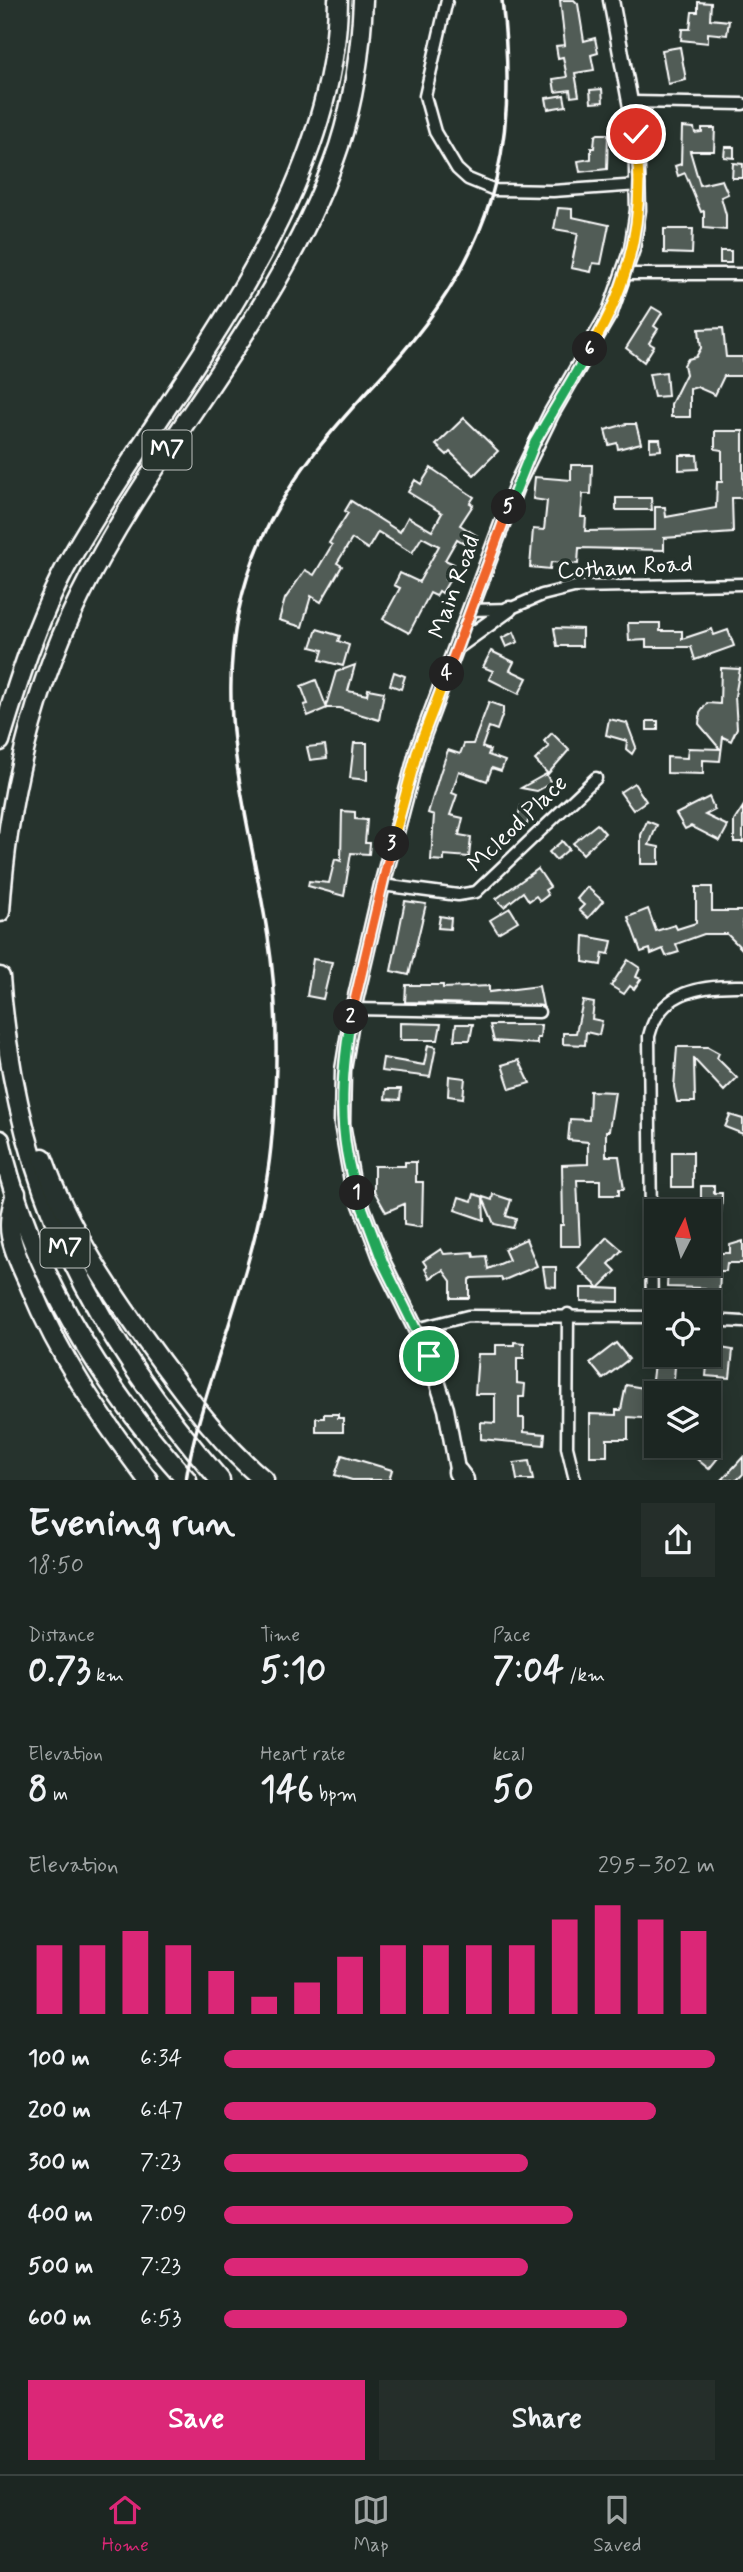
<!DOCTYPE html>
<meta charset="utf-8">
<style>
:root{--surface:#1c2622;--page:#252e2a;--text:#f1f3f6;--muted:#a0a5a5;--line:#3a4340;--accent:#db2777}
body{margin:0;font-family:Mynerve,sans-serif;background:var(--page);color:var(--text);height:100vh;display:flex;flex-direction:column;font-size:26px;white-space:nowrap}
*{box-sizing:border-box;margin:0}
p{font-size:23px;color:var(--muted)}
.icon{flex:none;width:38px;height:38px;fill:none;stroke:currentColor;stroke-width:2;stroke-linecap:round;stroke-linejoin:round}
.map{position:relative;height:1480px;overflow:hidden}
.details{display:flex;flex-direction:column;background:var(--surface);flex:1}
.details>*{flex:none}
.needle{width:46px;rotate:6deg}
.tools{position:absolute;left:644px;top:1199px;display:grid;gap:14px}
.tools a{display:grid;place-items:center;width:77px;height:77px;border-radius:0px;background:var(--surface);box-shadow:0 4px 18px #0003,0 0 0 2px var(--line);font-size:35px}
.pin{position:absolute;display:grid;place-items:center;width:60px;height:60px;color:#fff;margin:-30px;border:4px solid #fff;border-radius:50%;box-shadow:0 2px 7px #0007}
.km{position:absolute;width:35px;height:35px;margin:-18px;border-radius:50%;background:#222;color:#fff;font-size:19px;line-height:35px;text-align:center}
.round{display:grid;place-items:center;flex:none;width:74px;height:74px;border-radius:0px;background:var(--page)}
.headline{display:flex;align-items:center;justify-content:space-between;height:119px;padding:0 28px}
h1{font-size:38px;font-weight:800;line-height:52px}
.metrics{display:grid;grid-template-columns:repeat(3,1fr);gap:10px;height:119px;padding:7px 28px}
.metrics div{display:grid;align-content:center}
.metrics b{font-size:35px;font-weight:800}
.metrics small{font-size:19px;font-weight:400}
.metrics p{font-size:19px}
.chart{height:196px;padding:14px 28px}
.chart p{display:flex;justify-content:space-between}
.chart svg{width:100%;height:126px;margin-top:7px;stroke:var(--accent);stroke-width:6}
.cta{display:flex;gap:14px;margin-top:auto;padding:14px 28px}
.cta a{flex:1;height:80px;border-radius:0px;background:var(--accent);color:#fff;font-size:28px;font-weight:800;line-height:80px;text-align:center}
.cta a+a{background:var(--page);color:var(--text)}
ul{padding:0 28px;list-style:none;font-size:23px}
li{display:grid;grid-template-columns:112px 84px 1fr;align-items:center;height:52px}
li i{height:18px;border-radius:9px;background:var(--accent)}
.menu{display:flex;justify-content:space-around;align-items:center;height:98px;border-top:2px solid var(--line);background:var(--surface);font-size:19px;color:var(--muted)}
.menu a{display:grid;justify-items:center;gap:4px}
.menu .on{color:var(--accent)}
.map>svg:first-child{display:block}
.building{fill:#515c57;stroke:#fff;stroke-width:2}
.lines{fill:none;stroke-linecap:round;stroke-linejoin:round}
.minor-casing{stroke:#fff;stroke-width:15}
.secondary-casing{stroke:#fff;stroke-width:19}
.motorway-casing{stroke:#fff;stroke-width:23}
.minor{stroke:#26332d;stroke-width:10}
.secondary{stroke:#26332d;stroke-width:14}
.motorway{stroke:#26332d;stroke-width:18}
.rail{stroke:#fff;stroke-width:3.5}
.split-1-casing{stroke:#fff;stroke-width:14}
.split-2-casing{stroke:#fff;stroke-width:14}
.split-3-casing{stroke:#fff;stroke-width:14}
.split-4-casing{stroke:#fff;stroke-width:14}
.split-5-casing{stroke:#fff;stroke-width:14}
.split-6-casing{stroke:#fff;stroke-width:14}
.split-7-casing{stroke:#fff;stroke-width:14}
.split-8-casing{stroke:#fff;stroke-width:14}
.split-1{stroke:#22a559;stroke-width:9}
.split-2{stroke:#22a559;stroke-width:9}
.split-3{stroke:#f0652b;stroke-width:9}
.split-4{stroke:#f5b400;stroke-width:9}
.split-5{stroke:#f0652b;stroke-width:9}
.split-6{stroke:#22a559;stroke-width:9}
.split-7{stroke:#f5b400;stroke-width:9}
.split-8{stroke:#f5b400;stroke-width:9}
.labels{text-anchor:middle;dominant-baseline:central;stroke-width:7;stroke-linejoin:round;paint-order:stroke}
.shield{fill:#26332d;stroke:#bec2c0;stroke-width:2}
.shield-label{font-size:23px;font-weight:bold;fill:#fff}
.street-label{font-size:24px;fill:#fff;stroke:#26332d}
</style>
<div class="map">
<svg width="743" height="1480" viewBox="0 0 743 1480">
<rect width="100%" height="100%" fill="#26332d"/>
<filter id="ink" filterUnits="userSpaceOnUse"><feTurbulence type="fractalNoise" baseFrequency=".0143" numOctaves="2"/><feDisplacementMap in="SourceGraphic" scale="14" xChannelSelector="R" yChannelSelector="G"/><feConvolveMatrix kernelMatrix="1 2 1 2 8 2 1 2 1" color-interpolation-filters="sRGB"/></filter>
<g filter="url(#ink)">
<g class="building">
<path d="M560,0h14l4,4 6,37 11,-3 3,15 -7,2 3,15 -19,3 4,23 -8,1 -1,-7 -15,2 -2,-13 14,-2 -4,-20 -5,1 -2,-12 9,-1z"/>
<path d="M698,2l13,1 -1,16 19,2 -2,14 -19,-2v10l-27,-3 1,-11h8l2,-17h6z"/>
<path d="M680,47l6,33 -18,4 -6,-34z"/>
<path d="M602,89l1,13 -12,1 -1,-13z"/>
<path d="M564,95l2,11 -18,3 -2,-11z"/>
<path d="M682,127l12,1 1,5 7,-1v-4h13l-1,23h-24l10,34 22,-5 6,14 -7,3 5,18v15l-22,-2v-17l-3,1 -16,-39 -7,3 -3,-10 6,-2z"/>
<path d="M598,134h10l-1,35 -27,3 -2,-11 13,-2v-11h3l1,-12z"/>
<path d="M725,147h9v11l-10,-1z"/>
<path d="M733,163l10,1v14h-11z"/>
<path d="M558,208l14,1v8l37,8 -8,39 -8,-1 -2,9 -20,-4 7,-35 -24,-4z"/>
<path d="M664,229h29l-1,25 -28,-1z"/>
<rect x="720" y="251" width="11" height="12"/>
<path d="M652,307l10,6 -8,13 4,3 -9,14 5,3 -10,16 -18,-14z"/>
<path d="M723,328l3,29h17v19h-19l-9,19 -18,-8 -7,2v28h-19v-13l15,-30 -2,-9 4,-6 8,-2 5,-9 -2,-19z"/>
<path d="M666,372l2,24 -14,1 -5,-23z"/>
<path d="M464,418l34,33 -24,24 -24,-23 -3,3 -11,-10z"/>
<path d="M626,424h10l5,19 -23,6 -1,-6 -8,2 -4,-15z"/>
<path d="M715,431h28v67h-11l1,35 -69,5v12l-85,-2 -1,16 -27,-2 -1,7 -20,-2 3,-38 11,1 3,-29 -14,-2 2,-22 36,3v-15h21l-1,29h-8l-2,23h5l-1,14 70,-1v-23h10l1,10 50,-9 1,-26h5v-32l-7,-1z"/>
<path d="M650,439h10l1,11 -11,1z"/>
<path d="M679,455h18l1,14 -19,1z"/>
<path d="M431,468l43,29 -4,6 3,2 -13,20 19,12 -7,11 -15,-9 -12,21 9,4 -9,15 4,2 -7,12 -3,-2 -3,5 -6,-3 -21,40 -26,-14 17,-31 -6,-3 6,-12 19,9 20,-36 -17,-9 -10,16 -34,-21 -10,17 -16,-10 -15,24 5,3 -21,36 -10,-6 -9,31 -23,-7 6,-21 20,-29 9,5 18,-30 -3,-2 19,-30 -3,-2 6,-10 49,31 8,-15 24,14 10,-18 -34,-21 7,-12 6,4z"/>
<path d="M616,498h35l1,12h-36z"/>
<path d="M628,623h32v8h22v8l30,-10 2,6 14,-5 6,16 -39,14 -4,-13h-45v-7l-17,1z"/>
<path d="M554,628l28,1v17h-25z"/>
<path d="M317,629l23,7 -2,5 11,4 -6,21 -23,-6 3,-10 -12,-3z"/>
<path d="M514,632l4,10 -12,5 -4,-9z"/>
<path d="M491,651l23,11 -4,8 17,8 -8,16 -30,-15 4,-8 -10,-4z"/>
<path d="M355,665l-7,26 19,4 1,-6 16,3 -5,28 -40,-12h-12l-19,8 -4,-11 4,-1 -7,-18 15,-6 10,26 10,-34z"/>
<path d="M721,668l19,1 -5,27 2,32 -6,13 -8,-4 -3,24 -17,-1v14l-36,-1v-16l20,1 1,-10 32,1 -21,-25 1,-11 7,-10 13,1z"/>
<path d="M394,672l11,4 -4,13 -11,-4z"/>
<path d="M489,702l14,5v6l-6,17 -8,-3 -7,20 8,3 -2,5 17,6 -4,10 -9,-3 -5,13 -28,-10 -7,22 5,2 -7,20 13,3 -4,17 12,2 -2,20 -25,-2v6l-13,-1 3,-45 -6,-2 12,-40 8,-23 12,4 4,-10h9z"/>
<path d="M609,719l18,4 9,24 -4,7 -6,-5 1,-8 -21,-6z"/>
<rect x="647" y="721" width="11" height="9"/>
<path d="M552,733l17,17 -21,24 -13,-14 14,-13 -5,-6z"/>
<path d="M354,743h13v37l-17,-2z"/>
<path d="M325,745l2,13 -17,2 -3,-13z"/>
<path d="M546,774l5,9 -14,8 -16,-3z"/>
<path d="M634,783l12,18 -13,9 -13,-18z"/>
<path d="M709,797l6,13 -10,5 23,11 -8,15 -29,-15 -6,3 -9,-15z"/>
<path d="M521,806l11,3 -6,18 -10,-4z"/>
<path d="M743,807v35h-9v-21z"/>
<path d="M342,811l13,1v7l12,1 -2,23h5l-1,11 -18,-1 -7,43 -36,-10 1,-5 20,2 6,-24 6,2z"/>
<path d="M647,821l10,4 -8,20 10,2v17h-18v-29z"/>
<path d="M597,824l8,9 -22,21 -10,-11z"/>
<path d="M562,841l7,8 -13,11 -7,-8z"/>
<path d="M538,869l12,18 -5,3 3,5 -8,6 -4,-5 -7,5 -6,-9 -19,15 -8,-8z"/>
<path d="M587,887l16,14 -15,17 -9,-8 5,-5 -7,-6z"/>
<path d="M696,887h16v24h31v39l-16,-16h-23l-28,10 3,8 -13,4 -3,-7 -12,5 -1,-5 -9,3 -13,-35 20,-8 8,22 19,-6 2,4 19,-6z"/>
<path d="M405,901l21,3 -17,71 -18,-4z"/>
<path d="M510,908l8,13 -20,12 -8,-13z"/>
<path d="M440,916l11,2 -1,11 -12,-1z"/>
<path d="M584,936l28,5 -3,13 -6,-1 -2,12 -18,-3z"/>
<path d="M313,959l19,3 -9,37 -16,-3z"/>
<path d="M628,960l12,8 -4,9 5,2 -7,10 -4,-3 -6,8 -13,-8z"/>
<path d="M406,985h37v3l46,-2v6l50,-6 4,20 -138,-4z"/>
<path d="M583,1001l11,2 -2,16 10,2 -3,14 -13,-3 -1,13 -22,-1v-11h13z"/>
<path d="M400,1023l41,1 -3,16h-38z"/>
<path d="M456,1024h17l-3,16h-16z"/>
<path d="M490,1025h51l-1,13h-3v6l-43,-3z"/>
<path d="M428,1045l8,2 -6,30 -49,-6 2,-13 41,7z"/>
<path d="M677,1047h31l11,6 -2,5 20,20 -13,13 -30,-32 1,43h-18l-3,-15z"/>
<path d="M519,1060l11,23 -20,6 -8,-24z"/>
<path d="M449,1076l16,2 -2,20 -15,-2z"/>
<path d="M386,1089h15l-1,11 -15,-1z"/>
<path d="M590,1091l25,1 -6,39h-3v25h13l5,33h-5v6h-19v-15h-23l3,66h-20v-21h3l-1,-60 26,-1v-22l-20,-2 2,-21 19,1z"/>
<path d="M730,1115l13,4v15l-18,-7z"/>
<rect x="672" y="1152" width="21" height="35"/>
<path d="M405,1162h11v20h7l-1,44 -5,1 -13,-2v-21l-18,8 -12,-21v-25h31z"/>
<path d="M701,1186h13v7h8l-1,22 -20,-4z"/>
<path d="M474,1194l18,6 1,-6 18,6 -5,16 10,3 -3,9 -19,-4 -11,-26 1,22 -29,-10 4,-13 13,4z"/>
<path d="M607,1237l15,13 -13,14 7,7 -17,17 20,1v13l-38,-1v-13h18l-21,-20z"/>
<path d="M526,1239l11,27 -35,15 -1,-4 -29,1 -3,2v18h-18v-17l-8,-11 -13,8 -5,-9 2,-2 -4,-6 18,-12 3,5 29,-2 1,5 12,-1 2,13 21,-9 -5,-11z"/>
<path d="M743,1241v22h-16l-1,8h-6l-1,29 -15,-1 1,-11 -38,-1 1,-19 43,1 4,-16h15v-8z"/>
<path d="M543,1267h13v20l-10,-1z"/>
<path d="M514,1342l10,1v15h-7v25l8,1 -1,13h-5v21h5v14l21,2 -1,11 -63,-6v-17l14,1v-29h-20l3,-40h18v-9h18z"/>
<path d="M616,1343l13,16 -26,20 -13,-16z"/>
<path d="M709,1346l24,4 -3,28 -24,-2z"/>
<path d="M655,1354h21l-3,37 -22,-2z"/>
<path d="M626,1385l30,5 -1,29 -27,-2v22h-21v17h-17v-42l26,1v-5h5z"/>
<path d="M324,1414h14v4h5v14h-27v-14h8z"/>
<path d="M681,1446h32l9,7 -13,16z"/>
<path d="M342,1455l50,15 -3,10h-37l-17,-5z"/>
<path d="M743,1457v17l-6,6h-15z"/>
<path d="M529,1461l4,19h-16l-3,-17z"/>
</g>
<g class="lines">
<defs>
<g id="minor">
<path d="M447,0l-22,96 10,36 22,37 11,10 27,11 58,1 86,-6"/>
<path d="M632,102l111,2"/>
<path d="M625,274h118"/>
<path d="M471,610l38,-1 33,-14 32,-8 169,-3"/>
<path d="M382,885l76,10 18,-3 120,-114"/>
<path d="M353,1009l186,3"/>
<path d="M568,1314l-1,133 8,33"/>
<path d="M652,1317l-3,-281c11,-46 53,-51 94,-50"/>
<path d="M709,1320l34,2"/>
<path d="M416,1329l52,-13 187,1"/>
</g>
<g id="secondary">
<path d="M459,645l50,-36"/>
<path d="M459,1480l-13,-71 -17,-53 -46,-93 -31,-82 -10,-57 1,-54 10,-61 29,-124 36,-136 99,-265 34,-70 59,-102 22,-63 6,-39 -2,-76 -25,-134"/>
</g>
<g id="motorway">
<path d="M0,741c20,-66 41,-133 76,-192 98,-168 260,-347 262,-549"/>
<path d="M0,912c7,-110 31,-217 80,-316 76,-155 204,-285 259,-450 15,-47 22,-97 24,-146"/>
<path d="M0,977c15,204 88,350 220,503"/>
<path d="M0,1140c29,127 100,244 187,340"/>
<path d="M43,1158c26,74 71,139 117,202 31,42 63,86 104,120"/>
<path d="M16,1193c-4,14 -8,28 -5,43 3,17 12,34 19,50 29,71 72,133 118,194"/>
<path d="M458,1472l6,8"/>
</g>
</defs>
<use href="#minor" class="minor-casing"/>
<use href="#secondary" class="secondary-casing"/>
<use href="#motorway" class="motorway-casing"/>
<use href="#minor" class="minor"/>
<use href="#secondary" class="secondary"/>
<use href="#motorway" class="motorway"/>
<path class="rail" d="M186,1480c6,-40 18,-77 30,-115 24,-75 50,-151 56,-230 6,-65 6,-133 -4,-198 -21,-138 -68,-258 -7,-396 30,-68 76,-117 126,-171 105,-114 133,-218 115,-370"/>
</g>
</g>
<g class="lines" filter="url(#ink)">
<defs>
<path id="split-1" d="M357,1193l26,70 46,93"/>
<path id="split-2" d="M351,1017c-10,60 -14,118 6,176"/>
<path id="split-3" d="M351,1017l41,-173"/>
<path id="split-4" d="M392,844l26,-95 29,-75"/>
<path id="split-5" d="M447,674l62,-167"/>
<path id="split-6" d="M509,507l26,-65 55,-93"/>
<path id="split-7" d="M590,349c32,-51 49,-108 49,-169"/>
<path id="split-8" d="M636,134l3,46"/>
</defs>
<use href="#split-1" class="split-1-casing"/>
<use href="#split-2" class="split-2-casing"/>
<use href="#split-3" class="split-3-casing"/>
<use href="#split-4" class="split-4-casing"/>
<use href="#split-5" class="split-5-casing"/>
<use href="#split-6" class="split-6-casing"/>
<use href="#split-7" class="split-7-casing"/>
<use href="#split-8" class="split-8-casing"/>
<use href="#split-1" class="split-1"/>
<use href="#split-2" class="split-2"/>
<use href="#split-3" class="split-3"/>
<use href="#split-4" class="split-4"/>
<use href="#split-5" class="split-5"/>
<use href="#split-6" class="split-6"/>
<use href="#split-7" class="split-7"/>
<use href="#split-8" class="split-8"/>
</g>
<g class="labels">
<g class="shield">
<rect x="142.5" y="430.5" width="49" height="39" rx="5"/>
<rect x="40.5" y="1228.5" width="49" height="39" rx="5"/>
</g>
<g class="shield-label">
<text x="167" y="450">M7</text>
<text x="65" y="1248">M7</text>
</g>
<g class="street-label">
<text transform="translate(625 568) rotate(-3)">Cotham Road</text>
<text transform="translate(455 587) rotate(-70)">Main Road</text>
<text transform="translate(518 824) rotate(-44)">Mcleod Place</text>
</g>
</g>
</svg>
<div class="tools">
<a><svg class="needle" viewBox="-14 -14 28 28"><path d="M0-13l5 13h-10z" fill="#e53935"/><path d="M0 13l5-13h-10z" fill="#a0a5a5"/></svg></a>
<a><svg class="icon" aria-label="locate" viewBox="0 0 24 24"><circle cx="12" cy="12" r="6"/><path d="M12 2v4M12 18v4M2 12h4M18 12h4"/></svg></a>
<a><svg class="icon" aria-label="layers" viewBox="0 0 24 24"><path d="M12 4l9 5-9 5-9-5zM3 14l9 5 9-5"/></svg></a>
</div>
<div class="pin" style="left:429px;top:1356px;background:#1e9e55"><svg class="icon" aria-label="arrive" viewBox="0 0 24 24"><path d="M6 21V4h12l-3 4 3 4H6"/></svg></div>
<div class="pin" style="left:636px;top:134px;background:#d93025"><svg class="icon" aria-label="check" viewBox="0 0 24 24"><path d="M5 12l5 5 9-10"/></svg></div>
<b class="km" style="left:357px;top:1193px">1</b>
<b class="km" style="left:351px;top:1017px">2</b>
<b class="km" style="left:392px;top:844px">3</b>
<b class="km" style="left:447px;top:674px">4</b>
<b class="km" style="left:509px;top:507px">5</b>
<b class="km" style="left:590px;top:349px">6</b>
</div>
<section class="details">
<div class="headline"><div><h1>Evening run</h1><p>18:50</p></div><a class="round"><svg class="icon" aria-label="share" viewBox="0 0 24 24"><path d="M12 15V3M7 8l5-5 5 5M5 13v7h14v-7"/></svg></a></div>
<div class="metrics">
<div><p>Distance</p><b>0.73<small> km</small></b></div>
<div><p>Time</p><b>5:10</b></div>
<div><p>Pace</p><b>7:04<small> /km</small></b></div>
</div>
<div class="metrics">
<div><p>Elevation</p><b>8<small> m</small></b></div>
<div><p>Heart rate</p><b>146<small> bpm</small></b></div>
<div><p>kcal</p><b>50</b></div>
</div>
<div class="chart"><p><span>Elevation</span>295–302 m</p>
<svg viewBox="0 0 160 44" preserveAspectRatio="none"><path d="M5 44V20M15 44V20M25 44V15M35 44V20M45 44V29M55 44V38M65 44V33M75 44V24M85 44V20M95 44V20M105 44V20M115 44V20M125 44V11M135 44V6M145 44V11M155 44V15"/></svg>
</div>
<ul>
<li><b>100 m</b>6:34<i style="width:100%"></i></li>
<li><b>200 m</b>6:47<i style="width:88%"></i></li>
<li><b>300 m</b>7:23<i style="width:62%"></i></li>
<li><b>400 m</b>7:09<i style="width:71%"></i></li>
<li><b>500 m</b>7:23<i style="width:62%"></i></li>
<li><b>600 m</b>6:53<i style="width:82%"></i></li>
</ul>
<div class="cta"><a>Save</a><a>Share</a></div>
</section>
<nav class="menu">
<a class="on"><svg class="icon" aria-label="home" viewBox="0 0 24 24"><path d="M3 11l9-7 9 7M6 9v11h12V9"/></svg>Home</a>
<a><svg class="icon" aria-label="map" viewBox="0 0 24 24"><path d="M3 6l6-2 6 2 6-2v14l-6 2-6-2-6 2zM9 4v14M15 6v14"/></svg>Map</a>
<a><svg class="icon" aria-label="saved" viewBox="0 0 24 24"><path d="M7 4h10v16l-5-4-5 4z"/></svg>Saved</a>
</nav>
